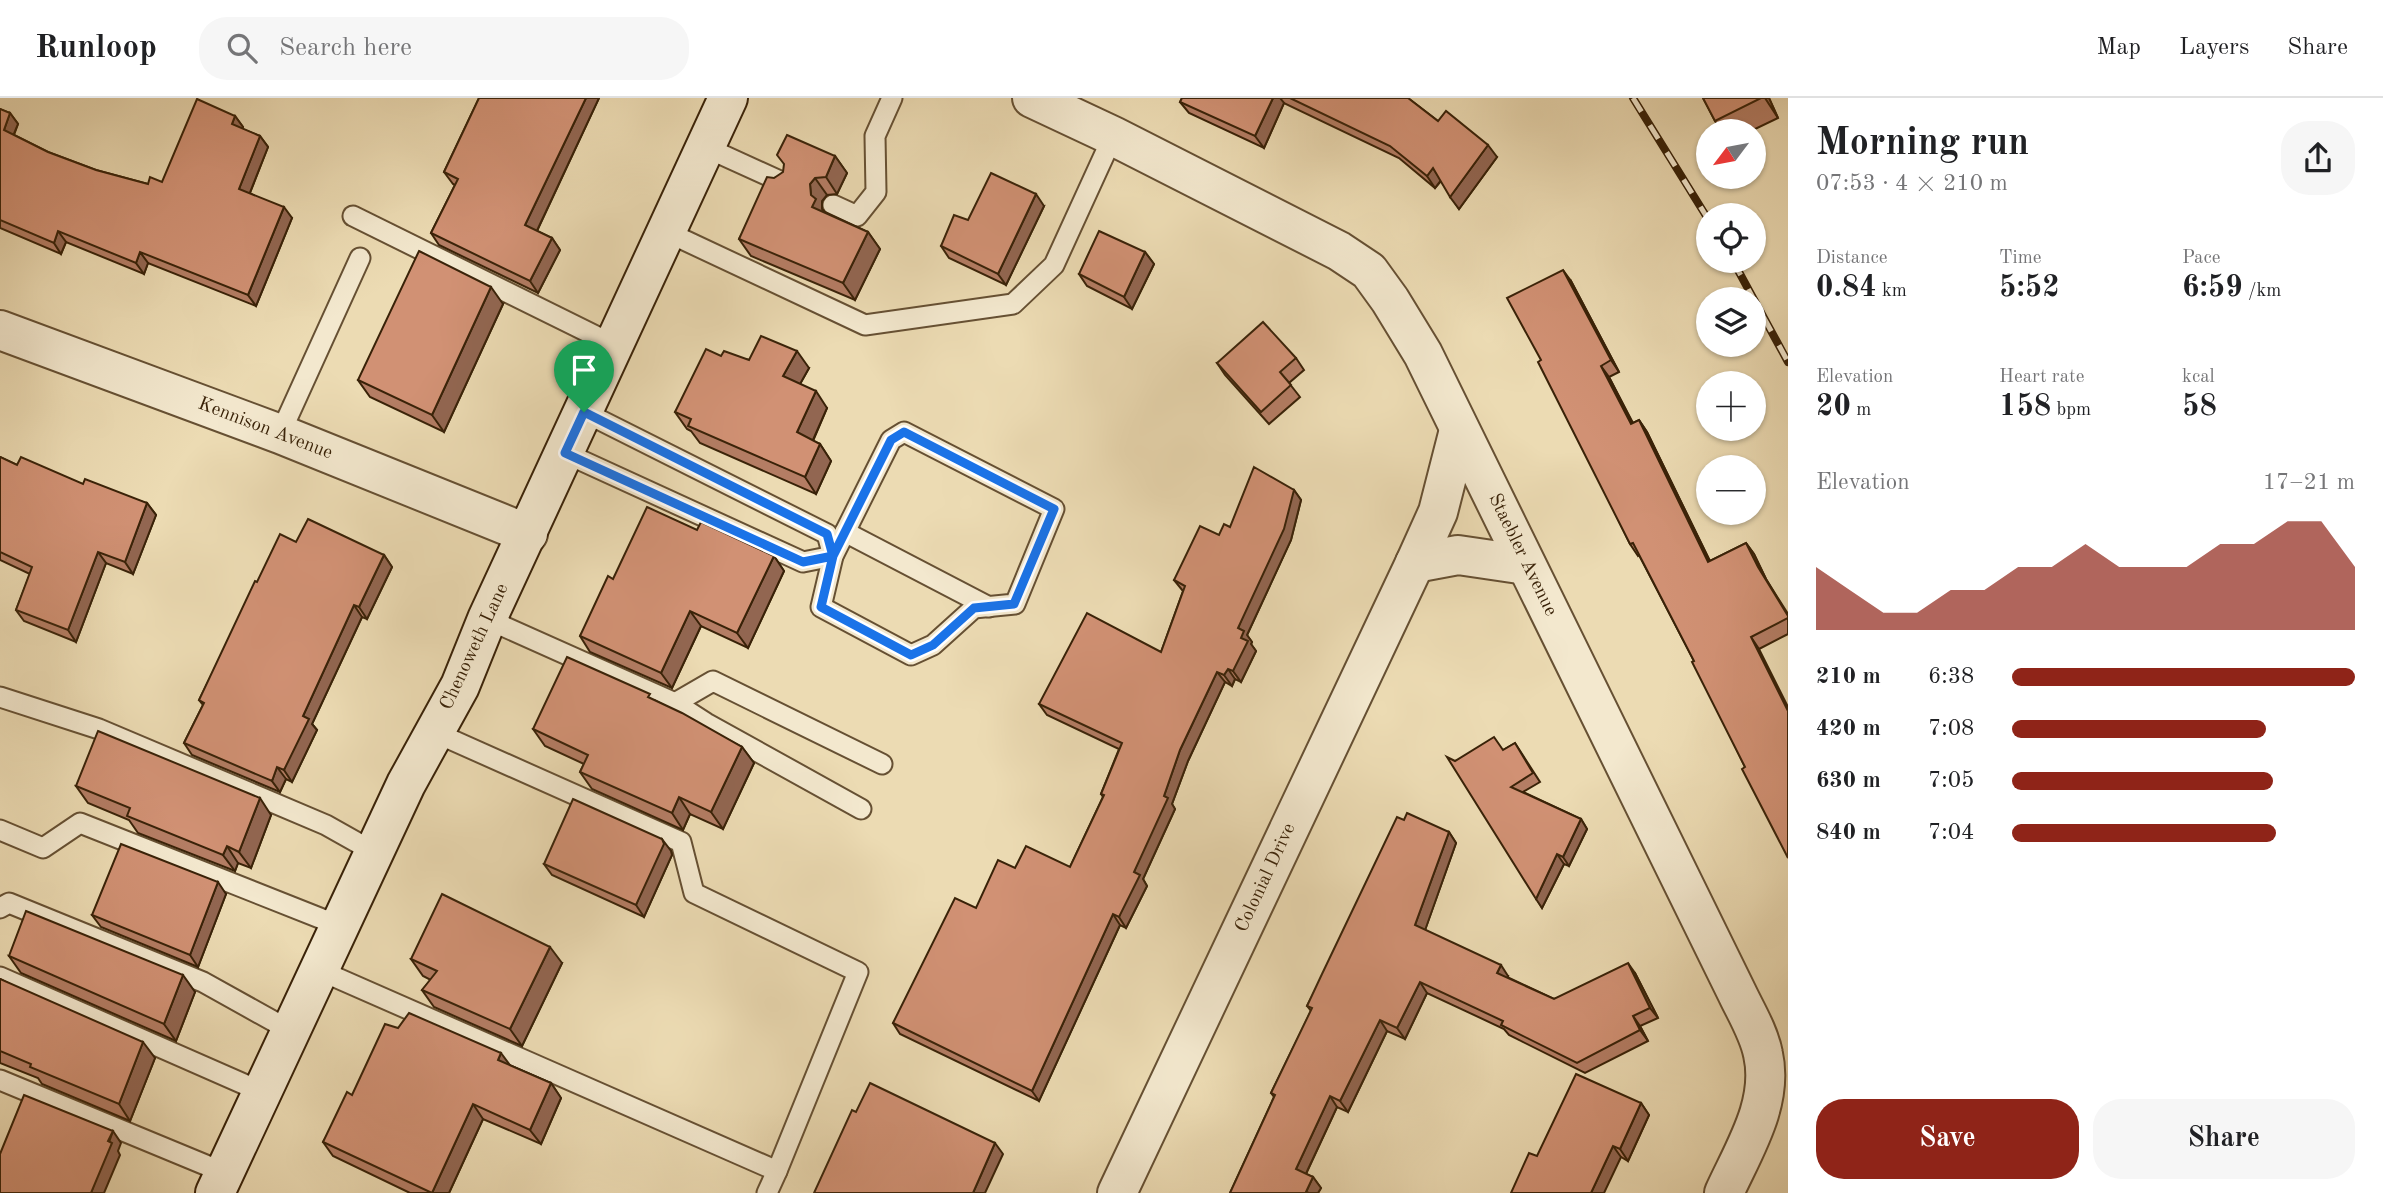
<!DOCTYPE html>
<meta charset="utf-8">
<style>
:root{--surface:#fff;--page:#f6f6f6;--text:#202124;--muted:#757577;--line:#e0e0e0;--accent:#8f2418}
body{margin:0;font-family:"Old Standard TT",serif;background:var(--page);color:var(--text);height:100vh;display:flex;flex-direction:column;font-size:26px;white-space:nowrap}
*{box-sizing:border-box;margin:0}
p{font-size:23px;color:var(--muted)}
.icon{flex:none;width:38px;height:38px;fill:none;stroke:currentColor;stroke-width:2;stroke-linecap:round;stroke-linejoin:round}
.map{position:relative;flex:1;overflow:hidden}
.sheet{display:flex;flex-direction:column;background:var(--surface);width:595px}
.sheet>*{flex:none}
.needle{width:46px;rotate:238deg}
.controls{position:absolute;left:1696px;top:21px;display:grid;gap:14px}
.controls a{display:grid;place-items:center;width:70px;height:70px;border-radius:50%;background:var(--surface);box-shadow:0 2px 5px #0004;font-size:35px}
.pin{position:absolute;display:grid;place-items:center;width:60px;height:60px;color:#fff;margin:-72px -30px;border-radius:50% 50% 50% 0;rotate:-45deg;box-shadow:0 0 7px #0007}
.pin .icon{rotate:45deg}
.round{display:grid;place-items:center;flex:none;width:74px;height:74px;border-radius:28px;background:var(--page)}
.summary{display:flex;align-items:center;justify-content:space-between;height:119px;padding:0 28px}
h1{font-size:38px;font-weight:700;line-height:52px}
.stats{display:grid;grid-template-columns:repeat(3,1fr);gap:10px;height:119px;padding:7px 28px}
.stats div{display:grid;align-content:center}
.stats b{font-size:30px;font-weight:700}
.stats small{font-size:19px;font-weight:400}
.stats p{font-size:19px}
.chart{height:196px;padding:14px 28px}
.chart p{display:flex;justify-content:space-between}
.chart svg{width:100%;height:126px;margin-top:7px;fill:var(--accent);opacity:.7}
.primary-button{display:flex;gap:14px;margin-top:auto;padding:14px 28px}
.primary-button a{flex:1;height:80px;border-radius:28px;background:var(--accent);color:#fff;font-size:28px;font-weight:700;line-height:80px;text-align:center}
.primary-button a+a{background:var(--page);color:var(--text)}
ul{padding:0 28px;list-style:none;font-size:23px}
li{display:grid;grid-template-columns:112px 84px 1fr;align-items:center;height:52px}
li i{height:18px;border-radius:9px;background:var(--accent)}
header{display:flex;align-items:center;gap:42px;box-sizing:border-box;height:98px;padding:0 35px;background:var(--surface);border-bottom:2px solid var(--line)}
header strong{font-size:33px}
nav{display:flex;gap:38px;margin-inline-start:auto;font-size:24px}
.search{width:490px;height:63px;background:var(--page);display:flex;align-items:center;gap:18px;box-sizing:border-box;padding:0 24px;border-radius:28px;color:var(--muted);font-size:26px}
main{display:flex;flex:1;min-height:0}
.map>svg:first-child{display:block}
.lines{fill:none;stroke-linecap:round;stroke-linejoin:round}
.service-casing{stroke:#665033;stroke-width:23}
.minor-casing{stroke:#665033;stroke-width:42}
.secondary-casing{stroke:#392208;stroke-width:42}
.service{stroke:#f3e8ce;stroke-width:19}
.minor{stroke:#f3e8ce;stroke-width:38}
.secondary{stroke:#f3e8ce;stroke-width:38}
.rail-casing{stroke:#392208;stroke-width:8}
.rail{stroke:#f3e8ce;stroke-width:5;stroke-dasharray:16;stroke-linecap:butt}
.wall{fill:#b47d64;stroke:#392208;stroke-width:2}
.shaded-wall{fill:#926651;stroke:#392208;stroke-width:2}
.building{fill:#d19174;stroke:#392208;stroke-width:2}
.route-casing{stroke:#fff;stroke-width:14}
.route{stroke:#1a73e8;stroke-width:9}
.labels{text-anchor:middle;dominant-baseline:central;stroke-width:6;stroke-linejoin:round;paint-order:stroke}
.street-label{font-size:19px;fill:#392208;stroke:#f3e8ce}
</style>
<header>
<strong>Runloop</strong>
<div class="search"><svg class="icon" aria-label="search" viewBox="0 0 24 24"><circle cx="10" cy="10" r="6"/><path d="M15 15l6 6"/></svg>Search here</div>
<nav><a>Map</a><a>Layers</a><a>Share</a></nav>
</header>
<main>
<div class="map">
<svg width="1788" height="1095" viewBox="0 0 1788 1095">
<rect width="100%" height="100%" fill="#ecdbb3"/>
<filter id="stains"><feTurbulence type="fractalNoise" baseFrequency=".00286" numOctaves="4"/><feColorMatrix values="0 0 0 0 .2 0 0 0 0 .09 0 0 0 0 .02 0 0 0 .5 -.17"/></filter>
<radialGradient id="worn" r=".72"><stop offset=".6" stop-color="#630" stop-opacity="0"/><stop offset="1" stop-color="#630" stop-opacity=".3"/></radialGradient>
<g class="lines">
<defs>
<g id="service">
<path d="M705,49l79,36"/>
<path d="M833,107l24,11 19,-24 -1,-56 17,-38"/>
<path d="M353,118l261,129"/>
<path d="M667,134l198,93 148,-21 41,-39 59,-129"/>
<path d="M904,334l150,77 -39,95 -41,4 -41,37 -22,10 -90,-48 12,-51 58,-116z"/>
<path d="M280,336l80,-176"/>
<path d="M565,355l238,109 30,-6 -6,-22 -243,-122"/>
<path d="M845,434l144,75"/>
<path d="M487,521l188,84 31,20 155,86"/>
<path d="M0,599l99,32 227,96 48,27"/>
<path d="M675,605l38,-22 169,83"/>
<path d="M0,732l43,18 37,-25 260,103"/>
<path d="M0,810l9,-5 194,79 88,49"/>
<path d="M319,872l458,201 81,-199 -164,-79 -13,-51 -247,-110"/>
<path d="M0,879l262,115"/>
<path d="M0,982l225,93"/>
<path d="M767,1095l10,-22"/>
</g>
<g id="minor">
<path d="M1032,0l81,38 226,115 30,20 21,29 33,54 314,639c9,19 22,40 26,61 11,49 -19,95 -39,139"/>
<path d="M0,232l280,104 248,100"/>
<path d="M1415,465l43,-8 68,10"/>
<path d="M1117,1095l298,-630 23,-51 21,-82"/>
</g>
<path id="secondary" d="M215,1095l191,-409 54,-98 27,-67 241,-521"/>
</defs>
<use href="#service" class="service-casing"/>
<use href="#minor" class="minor-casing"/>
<use href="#secondary" class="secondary-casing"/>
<use href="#service" class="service"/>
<use href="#minor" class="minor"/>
<use href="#secondary" class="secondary"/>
<defs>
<g id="rail">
<path d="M1633,0l75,121"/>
<path d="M1733,163l55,101"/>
</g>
</defs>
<use href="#rail" class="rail-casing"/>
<use href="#rail" class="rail"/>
</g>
<g class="wall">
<path d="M479,0h120l-62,133 15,7 8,12 -22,43 -99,-48 -8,-12 24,-48 -2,-1 -9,-12z"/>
<path d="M1182,0h226l30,23 59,36 -38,52 -18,-28 -6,7 -36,-30 -115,-55 -20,45 -75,-35 -9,-11z"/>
<path d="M1703,0h66l9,20 -27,13h-29l-7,-10z"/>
<path d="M0,11l10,4 8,11 -4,11 34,17 48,18 52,14 14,-2 73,-66 8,11 -1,2 18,7 8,11 -18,46 42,25 -36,88 -108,-43 -4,11 -78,-32 -5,12 -61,-26z"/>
<path d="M835,58l12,17 -10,21 -10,1 -5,6v8l3,3 43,20 12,17 -25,51 -104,-44 -12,-17 35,-61z"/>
<path d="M1044,108l-38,79 -57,-27 -8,-12 27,-26z"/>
<path d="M1145,154l9,12 -22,45 -45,-23 -8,-12z"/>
<path d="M1571,183l48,91 -10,5 24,46 6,-3 8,12 63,129 36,-18 8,11 12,25 22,35v20l-29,15 -14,118 -51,-106 -55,-106 -1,1 -8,-12 -89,-184z"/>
<path d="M503,206l-59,128 -74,-35 -12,-17z"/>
<path d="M721,258l88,12 -9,16 27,24 -14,33 7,3 11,17 -15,33 -116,-51 -9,-12 -4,-2 -12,-17z"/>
<path d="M1296,260l8,12 -15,13 11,14 -31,27 -44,-49 -8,-12z"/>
<path d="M0,359l17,8 130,38 9,12 -23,59 -27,-11 -30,79 -52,-21 -8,-11 14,-36 -30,-14z"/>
<path d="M1294,392l7,10 -10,40 -44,95 5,7 -1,2 5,7 -15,31 -6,-3 -3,7 -7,-4 -37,79 -16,43 3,5 -32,70 4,7 -21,42 -6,-3 -81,176 -139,-67 -7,-11 83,-115 39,-40 55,-1 33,-70 -2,-3 18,-45 -72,-34 -8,-11 122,-52 22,-61 -9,-11 45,-45 11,-8z"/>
<path d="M697,432l77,26 10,15 -36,77 -47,-22 -29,62 -82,-36 -10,-16 33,-57z"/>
<path d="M296,444l88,13 8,12 -25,52 -5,-2 -50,107 5,6 -25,52 -6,-3 -6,13 -88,-37 -8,-12 19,-38 -4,-5 58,-118z"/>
<path d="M654,602l88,47 12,16 -31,66 -33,-15 -7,16 -91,-41 -12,-17 4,-8 -39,-18 -12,-17z"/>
<path d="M1515,645l25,39 -17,10 58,27 6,10 -18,37 -5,-2 -22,44 -87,-147 48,-11z"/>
<path d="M76,688l195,29 -20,53 -13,-5 -3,8 -97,-38 -9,-13 -41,-17z"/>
<path d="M1404,722l45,12 7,11 -31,87 83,46 -1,1 47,22 81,-26 23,45 -18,8 8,15 -63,32 -76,-38 -5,-6 -77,-36 -22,46 -18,-8 -39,81 -11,-5 -31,67 7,3 8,11 -3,5h-88l44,-96 -3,-4 40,-82 -4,-5z"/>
<path d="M671,753l1,4 -28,62 -92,-42 -8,-11z"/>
<path d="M226,796l-28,73 -97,-40 -9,-12z"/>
<path d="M9,858l186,36 -19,49 -155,-68z"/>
<path d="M411,861l151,4 -40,83 -88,-39 -12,-17 9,-10 -8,-4z"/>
<path d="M0,881l155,79 -25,63 -88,-37 -4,-6 -38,-15z"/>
<path d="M509,967l42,18 10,15 -20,46 -58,-25 -34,74h-39l-77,-37 -10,-14 29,-47z"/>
<path d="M1641,1005l8,12 -21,46 -7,-4 -84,-1z"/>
</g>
<g class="shaded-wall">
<path d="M586,0h13l-65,139 -9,-12z"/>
<path d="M1273,0h7l4,5 -20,45 -9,-12z"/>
<path d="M1765,0h4l9,20z"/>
<path d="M10,15l8,11 -7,17 -7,-11z"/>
<path d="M235,18l8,11 -3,9 -8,-12z"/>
<path d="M260,38l8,11 -21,53 -8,-11z"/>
<path d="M1488,47l9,12 -38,52 -9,-12z"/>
<path d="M835,58l12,17 -10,21 -11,-17z"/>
<path d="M1433,70l8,12 -6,8 -8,-12z"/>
<path d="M815,80l12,17 -5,6v8l5,7 -15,-9 -2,-23z"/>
<path d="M1036,96l8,12 -38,79 -8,-11z"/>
<path d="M284,109l8,11 -36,88 -8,-11z"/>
<path d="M58,133l8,11 -5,12 -7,-11z"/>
<path d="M868,134l12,17 -25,51 -12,-17z"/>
<path d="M552,140l8,12 -22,43 -8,-12z"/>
<path d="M140,154l8,11 -4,11 -8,-11z"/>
<path d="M1145,154l9,12 -22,45 -8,-12z"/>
<path d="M1563,172l8,11 48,91 -8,-12z"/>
<path d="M491,189l12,17 -59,128 -12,-17z"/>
<path d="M797,253l12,17 -14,25 -12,-17z"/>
<path d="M1601,268l8,11 30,59 -8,-12z"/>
<path d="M816,293l11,17 -18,41 -12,-17z"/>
<path d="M1639,322l8,12 69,142 -8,-12z"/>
<path d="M820,346l11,17 -15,33 -11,-17z"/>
<path d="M1294,392l7,10 -10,40 -44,95 5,7 -1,2 5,7 -15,31 -8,-11 8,-33 -3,-10z"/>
<path d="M147,405l9,12 -23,59 -8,-12z"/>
<path d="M1746,445l8,11 12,25 22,37 -30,-49z"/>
<path d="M98,454l8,11 -30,79 -8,-12z"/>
<path d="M384,457l8,12 -25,52 -8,-12z"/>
<path d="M774,458l10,15 -36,77 -11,-15z"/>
<path d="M354,507l8,12 -50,107 5,6 -25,52 -8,-12 19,-54z"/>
<path d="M690,513l11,15 -29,62 -11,-15z"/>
<path d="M1751,539l8,12 29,58v4z"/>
<path d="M1228,571l7,10 -3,7 -8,-11z"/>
<path d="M1217,574l8,10 -37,79 -16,43 3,5 -32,70 4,7 -21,42 -7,-11 15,-45 30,-76 16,-46z"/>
<path d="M742,649l12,16 -31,66 -12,-17z"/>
<path d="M277,669l9,12 -6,13 -8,-11z"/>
<path d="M679,699l11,17 -7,16 -11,-17z"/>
<path d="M260,700l11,17 -20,53 -12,-16z"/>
<path d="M1581,721l6,10 -18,37 -6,-9z"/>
<path d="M1449,734l7,11 -33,93 -8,-11z"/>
<path d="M662,741l9,12 1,4 -28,62 -8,-12z"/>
<path d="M227,748l11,17 -3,8 -12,-16z"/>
<path d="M1557,756l7,10 -22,44 -6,-9z"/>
<path d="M218,784l8,12 -28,73 -8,-12z"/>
<path d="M1113,816l7,11 -81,176 -7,-10z"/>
<path d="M550,849l12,16 -40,83 -12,-17z"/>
<path d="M1628,865l7,10 23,45 -8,-10z"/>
<path d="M1501,867l7,11 -3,7 -8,-10z"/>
<path d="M183,877l12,17 -19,49 -12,-17z"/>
<path d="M1420,884l7,11 -22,46 -8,-11z"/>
<path d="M1633,918l7,10 8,15 -8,-11z"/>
<path d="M1380,922l7,11 -39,81 -8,-11z"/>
<path d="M143,944l12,16 -25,63 -11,-17z"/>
<path d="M501,955l11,15 -14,-8z"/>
<path d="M551,985l10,15 -20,46 -11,-14z"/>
<path d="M1330,998l7,11 -34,73 -7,-11z"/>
<path d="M1641,1005l8,12 -21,46 -8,-12z"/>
<path d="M473,1006l10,15 -34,74h-17z"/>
<path d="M113,1033l8,12 -3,8 2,4 -16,38h-13z"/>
<path d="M995,1045l8,11 -18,39h-12z"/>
<path d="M1613,1048l8,11 -17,36h-13z"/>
<path d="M1313,1079l8,11 -3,5h-11l-1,-1z"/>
</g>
<g class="building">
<path d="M479,0h107l-61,127 27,13 -22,43 -99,-48 27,-54 -14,-7z"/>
<path d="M1182,0h91l-18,38 -75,-34z"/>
<path d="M1290,0h118l30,23 8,-10 42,34 -38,52 -17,-29 -6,8 -37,-30z"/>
<path d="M1703,0h58l-46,23z"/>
<path d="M197,1l38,17 -3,8 28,12 -21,53 45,18 -36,88 -108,-43 -4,11 -78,-32 -4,12 -54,-23v-111l10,4 -6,17 44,22 48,18 52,14 2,-7 12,5z"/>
<path d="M787,37l48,21 -9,21 -11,1 -5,6 1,11 5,4 -4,8 56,25 -25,51 -104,-44 28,-62 7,1 9,-6 1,-8 -7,-9z"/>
<path d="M991,75l45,21 -38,80 -57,-28 13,-31 14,5z"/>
<path d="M1099,133l46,21 -21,45 -45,-23z"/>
<path d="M419,153l72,36 -59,128 -74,-35z"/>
<path d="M1563,172l48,90 -10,6 30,58 8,-4 69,142 38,-19 12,24 30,49v2l-37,19 37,74v147l-46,-89 3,-2 -53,-105 2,-1 -61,-118 -3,1 -92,-182 3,-2 -34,-62z"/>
<path d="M1263,224l33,36 -16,14 11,13 -30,27 -44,-49z"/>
<path d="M761,238l36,15 -14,25 33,15 -19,41 23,12 -15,33 -117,-51 3,-7 -16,-7 31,-63 15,7 3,-5 25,9z"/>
<path d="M0,359l17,8 4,-8 62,27 2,-5 62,24 -22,59 -27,-10 -30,78 -52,-20 16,-43 -32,-15z"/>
<path d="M1254,369l40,23 -10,39 -46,99 6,3 -3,7 7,3 -15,30 -5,-2 -4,6 -7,-3 -37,78 -16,46 4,2 -34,74 6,3 -21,42 -6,-3 -81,177 -139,-68 62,-125 21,10 22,-48 17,8 11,-22 44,21 34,-72 -3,-1 21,-51 -83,-39 48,-91 74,39 24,-66 -11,-6 26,-54 19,9 5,-11 6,3z"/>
<path d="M647,409l50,23 4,-8 73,34 -37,77 -47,-22 -29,62 -81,-37 28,-60 5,3z"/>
<path d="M308,421l76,36 -25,52 -5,-2 -51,111 6,3 -25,51 -7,-3 -5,14 -88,-38 20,-40 -5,-3 56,-119 2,1 23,-48 16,8z"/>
<path d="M567,559l83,37 -2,3 34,16 60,34 -31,65 -32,-15 -7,16 -92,-41 8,-17 -55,-26z"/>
<path d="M98,633l162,67 -21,54 -12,-6 -4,9 -96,-39 3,-8 -54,-22z"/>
<path d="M1494,639l9,13 12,-7 18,30 -22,14 70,32 -18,38 -6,-3 -21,45 -89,-142 8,4z"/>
<path d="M573,701l89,40 2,5 -28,61 -92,-41z"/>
<path d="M1407,715l42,19 -34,93 86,40 -4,8 57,26 74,-36 22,45 -17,8 7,14 -63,33 -76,-38 2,-4 -83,-39 -23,46 -17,-8 -40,81 -10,-5 -34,73 17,8 -7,15 3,1h-79l45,-98 -4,-2 41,-85 -5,-2 15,-32 75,-157 7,3z"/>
<path d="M121,746l97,38 -28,73 -98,-40z"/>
<path d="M442,796l108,53 -40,82 -88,-39 15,-19 -26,-12z"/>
<path d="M26,813l157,64 -19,49 -155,-68z"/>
<path d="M0,881l143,63 -24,62 -89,-37 1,-3 -31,-13z"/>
<path d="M409,915l92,40 -3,7 53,23 -21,47 -57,-26 -41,89 -109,-51 24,-50 5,3 33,-71 13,4z"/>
<path d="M1576,976l65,29 -21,46 -7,-3 -22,47h-80l18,-40 8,3z"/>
<path d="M870,985l125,60 -22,50h-159l38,-83 4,2z"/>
<path d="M24,997l89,36 -5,10 4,2 -21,50h-91v-39z"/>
</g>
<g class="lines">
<defs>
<path id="route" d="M584,314l-19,41 238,109 30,-6 58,-116 13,-8 150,77 -40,95 -40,4 -41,37 -22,10 -90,-48 12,-51 -6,-22 -243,-122"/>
</defs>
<use href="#route" class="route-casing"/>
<use href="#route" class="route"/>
</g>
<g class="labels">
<g class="street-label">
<text transform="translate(265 331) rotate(21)">Kennison Avenue</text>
<text transform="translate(1522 457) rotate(64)">Staebler Avenue</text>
<text transform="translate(475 549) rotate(-65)">Chenoweth Lane</text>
<text transform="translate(1266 780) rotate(-65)">Colonial Drive</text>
</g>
</g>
<rect width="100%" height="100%" filter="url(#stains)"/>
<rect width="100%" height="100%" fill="url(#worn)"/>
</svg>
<div class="controls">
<a><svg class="needle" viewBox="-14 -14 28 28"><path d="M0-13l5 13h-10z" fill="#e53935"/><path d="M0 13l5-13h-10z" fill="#757577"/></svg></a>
<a><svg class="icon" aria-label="locate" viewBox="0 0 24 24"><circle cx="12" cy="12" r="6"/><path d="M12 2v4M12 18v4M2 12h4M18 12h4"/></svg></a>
<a><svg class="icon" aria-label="layers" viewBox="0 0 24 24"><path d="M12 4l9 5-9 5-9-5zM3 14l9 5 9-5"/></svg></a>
<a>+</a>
<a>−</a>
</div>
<div class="pin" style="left:584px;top:314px;background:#1e9e55"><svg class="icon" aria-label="arrive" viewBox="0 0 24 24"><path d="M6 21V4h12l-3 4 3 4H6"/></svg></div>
</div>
<section class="sheet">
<div class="summary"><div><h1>Morning run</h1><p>07:53 · 4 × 210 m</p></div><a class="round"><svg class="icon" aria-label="share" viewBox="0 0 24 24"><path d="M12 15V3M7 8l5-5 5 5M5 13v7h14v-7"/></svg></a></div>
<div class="stats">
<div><p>Distance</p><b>0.84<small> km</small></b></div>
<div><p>Time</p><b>5:52</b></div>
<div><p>Pace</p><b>6:59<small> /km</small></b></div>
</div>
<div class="stats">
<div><p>Elevation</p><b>20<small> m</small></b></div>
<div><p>Heart rate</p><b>158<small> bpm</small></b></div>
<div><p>kcal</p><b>58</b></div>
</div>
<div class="chart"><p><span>Elevation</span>17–21 m</p>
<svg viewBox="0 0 160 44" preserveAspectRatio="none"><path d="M0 44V22L10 30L20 38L30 38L40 30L50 30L60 22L70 22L80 14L90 22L100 22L110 22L120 14L130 14L140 6L150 6L160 22V44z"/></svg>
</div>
<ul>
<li><b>210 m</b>6:38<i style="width:100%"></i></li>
<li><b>420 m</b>7:08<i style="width:74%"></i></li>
<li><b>630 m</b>7:05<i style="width:76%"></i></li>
<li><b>840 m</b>7:04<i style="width:77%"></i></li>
</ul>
<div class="primary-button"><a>Save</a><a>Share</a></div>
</section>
</main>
